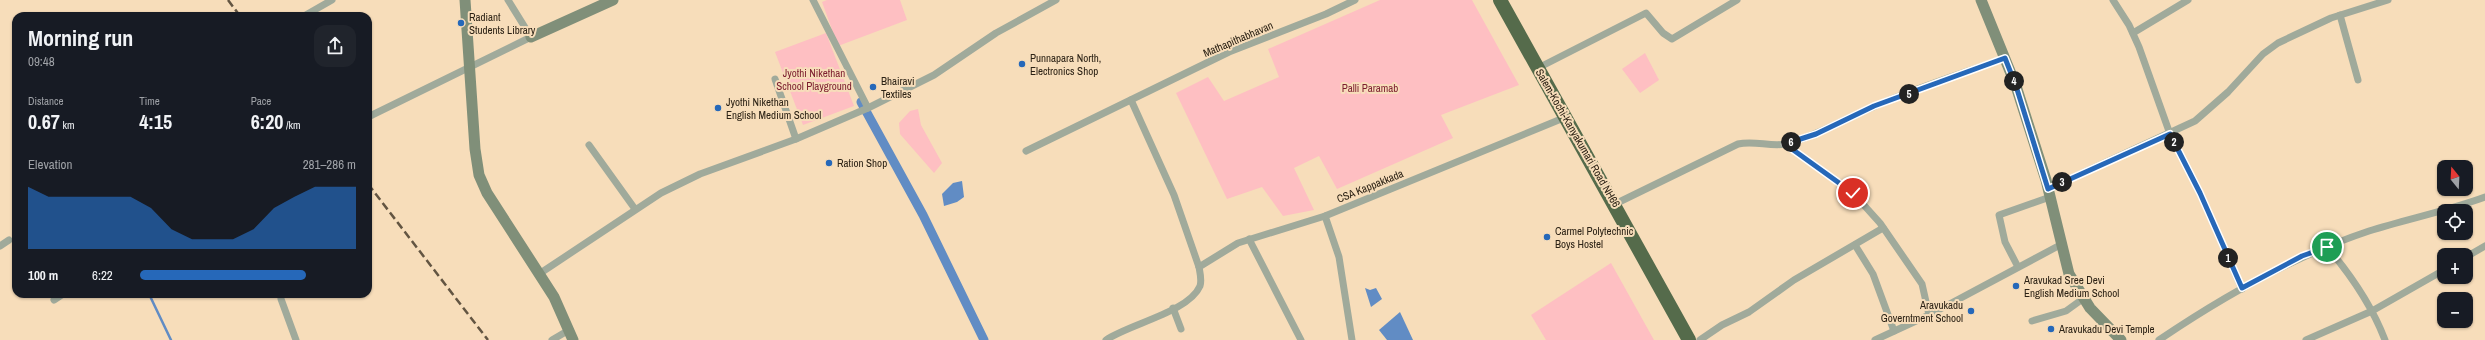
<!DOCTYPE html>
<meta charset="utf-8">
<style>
:root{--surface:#171b24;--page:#20242c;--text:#f1f3f6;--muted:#9ea1a6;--accent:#2668b9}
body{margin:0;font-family:"Archivo Narrow",sans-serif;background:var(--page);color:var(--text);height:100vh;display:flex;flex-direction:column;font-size:15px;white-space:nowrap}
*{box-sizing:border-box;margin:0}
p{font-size:13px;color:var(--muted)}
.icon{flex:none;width:22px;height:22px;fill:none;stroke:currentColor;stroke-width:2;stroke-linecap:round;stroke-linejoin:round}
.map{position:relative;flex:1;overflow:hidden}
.drawer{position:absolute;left:12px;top:12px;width:360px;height:286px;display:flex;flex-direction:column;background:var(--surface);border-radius:12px;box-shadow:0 1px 3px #0004}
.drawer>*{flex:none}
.needle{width:26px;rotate:342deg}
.tools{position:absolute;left:2437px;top:160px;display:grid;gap:8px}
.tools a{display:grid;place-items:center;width:36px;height:36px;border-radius:8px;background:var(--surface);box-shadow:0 1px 3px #0004;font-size:20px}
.pin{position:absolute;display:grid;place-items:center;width:34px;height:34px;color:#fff;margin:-17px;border:2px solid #fff;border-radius:50%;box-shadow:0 1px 4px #0007}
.km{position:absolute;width:20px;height:20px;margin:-10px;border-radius:50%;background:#222;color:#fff;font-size:11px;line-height:20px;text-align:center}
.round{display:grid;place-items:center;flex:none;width:42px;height:42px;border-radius:12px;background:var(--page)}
.headline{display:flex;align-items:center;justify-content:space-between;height:68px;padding:0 16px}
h1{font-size:22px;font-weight:800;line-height:30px}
.stats{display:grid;grid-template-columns:repeat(3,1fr);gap:6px;height:68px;padding:4px 16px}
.stats div{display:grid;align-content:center}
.stats b{font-size:20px;font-weight:800}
.stats small{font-size:11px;font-weight:400}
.stats p{font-size:11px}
.chart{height:112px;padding:8px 16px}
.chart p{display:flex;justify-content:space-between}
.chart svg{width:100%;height:72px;margin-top:4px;fill:var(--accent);opacity:.7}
ul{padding:0 16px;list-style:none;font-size:13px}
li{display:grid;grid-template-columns:64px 48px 1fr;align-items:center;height:30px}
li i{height:10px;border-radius:5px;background:var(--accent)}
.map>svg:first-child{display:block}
.green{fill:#febfc2}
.water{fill:#618cc4}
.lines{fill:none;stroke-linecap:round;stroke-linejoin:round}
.stream{stroke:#618cc4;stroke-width:2.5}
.canal{stroke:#618cc4;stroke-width:9}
.street{stroke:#a0aa9b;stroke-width:7}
.secondary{stroke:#808f79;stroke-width:11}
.highway{stroke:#556b4b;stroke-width:14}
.rail{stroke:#635542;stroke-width:2.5;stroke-dasharray:8 4;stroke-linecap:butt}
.route-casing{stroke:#fff;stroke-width:8}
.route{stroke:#2668b9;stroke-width:5}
.poi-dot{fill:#2668b9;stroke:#f7ddba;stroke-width:1.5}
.labels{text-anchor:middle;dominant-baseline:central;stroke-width:4;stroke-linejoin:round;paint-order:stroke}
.poi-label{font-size:11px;fill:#2c2215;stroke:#f7ddba;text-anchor:start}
.street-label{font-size:11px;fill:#2c2215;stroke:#f7ddba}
.park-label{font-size:11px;fill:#7b1d2e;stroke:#f7ddba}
</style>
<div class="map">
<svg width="2485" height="340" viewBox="0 0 2485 340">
<rect width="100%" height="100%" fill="#f7ddba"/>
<g class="green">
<path d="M827,0h73l7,20 -69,26 -16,-44z"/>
<path d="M1380,0h92l47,85 -78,30 12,23 -116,51 -18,-33 -25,12 20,42 -31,6 -21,-29 -35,12 -51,-106 32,-16 16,24 55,-24 -11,-28z"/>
<path d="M826,33l28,73 -51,19 -28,-73z"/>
<path d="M1645,53l14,27 -19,13 -18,-24z"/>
<path d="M918,109l3,16 21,38 -8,10 -34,-39 -1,-11 11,-12z"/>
<path d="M1611,263l43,77h-108l-15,-25z"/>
</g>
<g class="water">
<path d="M962,181l2,16 -7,5 -13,4 -2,-12 11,-11z"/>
<path d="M1365,288l5,2 6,-2 6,11 -11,8z"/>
<path d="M1400,312l13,28h-26l-8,-10z"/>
</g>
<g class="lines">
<path class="stream" d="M149,294l22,46"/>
<path class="canal" d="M861,102l62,113 61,125"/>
<g class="street">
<path d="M813,0l55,108"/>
<path d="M2113,0l16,25 10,22 31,87 30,59 42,96"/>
<path d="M2340,15l18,65"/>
<path d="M304,16l28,-16"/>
<path d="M2133,33l55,-33"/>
<path d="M1538,68l108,-55 17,20 9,6 65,-39"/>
<path d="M775,79l21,60"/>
<path d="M368,117l163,-80 -23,-37"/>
<path d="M1785,144l68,49 27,30 42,61 7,31"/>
<path d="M589,145l46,64"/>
<path d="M1026,151l203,-99 97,-38 29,-14"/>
<path d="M2048,189l147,-68 33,-29 35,-38 15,-11 53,-25 57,-18"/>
<path d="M1615,204l123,-60c16,-4 32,3 48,0 31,-8 58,-25 87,-37 43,-19 88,-33 132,-49"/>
<path d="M1325,216l14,41 13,83"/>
<path d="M1249,239l52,101"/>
<path d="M1855,245l18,29 21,57"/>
<path d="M0,246l9,-6"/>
<path d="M2327,247c24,28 45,59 58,93"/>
<path d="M2466,257l19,-11"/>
<path d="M1199,267l39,-24 87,-27 241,-99"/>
<path d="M2018,267l-13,-25 -6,-27 51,-18"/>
<path d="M539,274l122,-81 39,-19 96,-35 72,-31 66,-33 62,-42 60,-33"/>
<path d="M281,299l15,41"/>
<path d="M54,300l9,-6"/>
<path d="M1173,308l8,21"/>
<path d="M2032,321l34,-10 18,-13"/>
<path d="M552,340l17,-10"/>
<path d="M1106,340c23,-16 83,-28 94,-54 2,-6 0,-13 -1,-19l-25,-72 -43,-95"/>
<path d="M1700,340l22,-15 27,-13 45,-32 89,-52"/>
<path d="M1875,340l54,-25 133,-71"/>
<path d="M2159,340c65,-44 135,-84 210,-109 38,-12 78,-20 116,-34"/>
<path d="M2306,340l66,-29 72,-41"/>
</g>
<g class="secondary">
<path d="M465,0l10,149 4,26 8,18 67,104 19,43"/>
<path d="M1981,0l35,86 30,94 23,94 21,34 31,32"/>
<path d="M531,37l82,-37"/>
</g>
<path class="highway" d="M1500,0l189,340"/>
<g class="rail">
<path d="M228,0l12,16"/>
<path d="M368,184l120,156"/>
</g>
</g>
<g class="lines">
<defs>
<path id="route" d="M1853,193l-68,-49 31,-10 58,-28 131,-48 11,28 32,103 122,-55 30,59 42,95 60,-32 25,-9"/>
</defs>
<use href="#route" class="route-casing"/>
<use href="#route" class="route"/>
</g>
<g class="poi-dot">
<circle cx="461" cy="23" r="4"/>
<circle cx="1022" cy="64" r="4"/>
<circle cx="873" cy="87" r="4"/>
<circle cx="718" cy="108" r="4"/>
<circle cx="829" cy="163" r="4"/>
<circle cx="1547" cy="237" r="4"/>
<circle cx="2016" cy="286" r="4"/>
<circle cx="1971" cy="311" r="4"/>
<circle cx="2051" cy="329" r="4"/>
</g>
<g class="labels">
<g class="poi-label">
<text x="469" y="17">Radiant<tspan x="469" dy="13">Students Library</tspan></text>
<text x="1030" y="58">Punnapara North,<tspan x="1030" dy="13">Electronics Shop</tspan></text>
<text x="881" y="81">Bhairavi<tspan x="881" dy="13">Textiles</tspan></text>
<text x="726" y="102">Jyothi Nikethan<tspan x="726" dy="13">English Medium School</tspan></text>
<text x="837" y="163">Ration Shop</text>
<text x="1555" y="231">Carmel Polytechnic<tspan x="1555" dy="13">Boys Hostel</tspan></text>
<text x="2024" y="280">Aravukad Sree Devi<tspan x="2024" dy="13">English Medium School</tspan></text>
<text x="1963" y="305" text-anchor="end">Aravukadu<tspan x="1963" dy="13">Governtment School</tspan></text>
<text x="2059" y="329">Aravukadu Devi Temple</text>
</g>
<g class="street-label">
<text transform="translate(1238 39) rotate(-23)">Mathapithabhavan</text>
<text transform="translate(1578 138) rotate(60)">Salem-Kochi-Kanyakumari Road NH66</text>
<text transform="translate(1370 186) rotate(-22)">CSA Kappakkada</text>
</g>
<g class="park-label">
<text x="814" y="73">Jyothi Nikethan<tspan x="814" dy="13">School Playground</tspan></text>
<text x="1370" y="88">Palli Paramab</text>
</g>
</g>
</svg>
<div class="tools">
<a><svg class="needle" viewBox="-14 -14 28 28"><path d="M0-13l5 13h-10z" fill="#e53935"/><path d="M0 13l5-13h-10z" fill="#9ea1a6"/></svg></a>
<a><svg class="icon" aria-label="locate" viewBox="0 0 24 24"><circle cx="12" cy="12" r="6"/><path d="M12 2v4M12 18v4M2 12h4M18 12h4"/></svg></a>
<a>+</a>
<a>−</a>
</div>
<div class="pin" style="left:2327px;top:247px;background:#1e9e55"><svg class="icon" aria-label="arrive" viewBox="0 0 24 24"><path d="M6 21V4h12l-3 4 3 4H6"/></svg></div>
<div class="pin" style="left:1853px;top:193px;background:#d93025"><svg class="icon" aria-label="check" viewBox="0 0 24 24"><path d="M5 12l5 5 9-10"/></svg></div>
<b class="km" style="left:2228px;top:258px">1</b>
<b class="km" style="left:2174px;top:142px">2</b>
<b class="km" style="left:2062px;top:182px">3</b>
<b class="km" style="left:2014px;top:81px">4</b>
<b class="km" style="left:1909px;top:94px">5</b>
<b class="km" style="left:1791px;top:142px">6</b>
<section class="drawer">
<div class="headline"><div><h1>Morning run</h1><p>09:48</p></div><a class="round"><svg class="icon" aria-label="share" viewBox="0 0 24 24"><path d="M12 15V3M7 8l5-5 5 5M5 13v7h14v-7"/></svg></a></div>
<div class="stats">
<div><p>Distance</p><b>0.67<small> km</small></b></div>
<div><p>Time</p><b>4:15</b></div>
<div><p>Pace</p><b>6:20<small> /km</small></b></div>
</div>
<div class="chart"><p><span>Elevation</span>281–286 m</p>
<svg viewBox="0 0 160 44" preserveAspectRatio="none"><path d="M0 44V6L10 12L20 12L30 12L40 12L50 12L60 19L70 32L80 38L90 38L100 38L110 32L120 19L130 12L140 6L150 6L160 6V44z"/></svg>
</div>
<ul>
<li><b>100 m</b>6:22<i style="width:77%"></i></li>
</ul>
</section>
</div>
